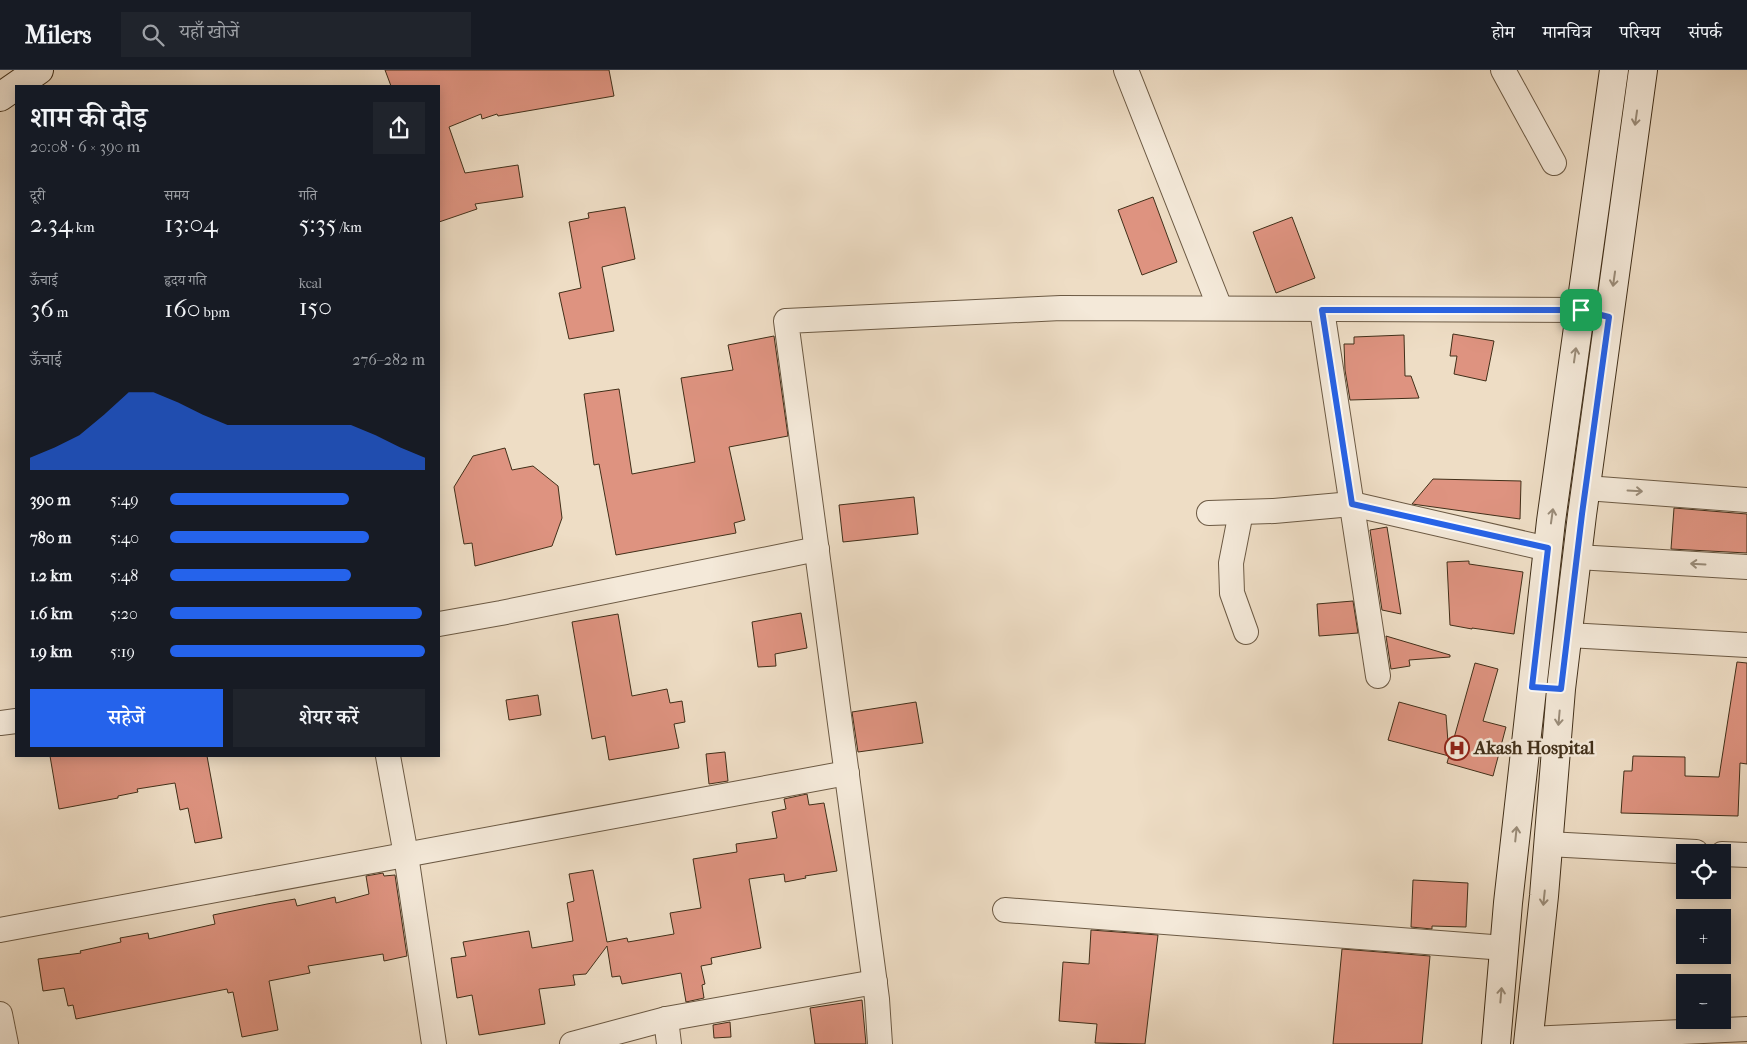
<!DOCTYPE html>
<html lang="hi">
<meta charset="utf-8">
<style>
:root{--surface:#171b24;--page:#20242c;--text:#f1f3f6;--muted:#9ea1a6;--line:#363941;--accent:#2563eb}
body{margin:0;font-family:"IM FELL French Canon","Noto Serif Devanagari",serif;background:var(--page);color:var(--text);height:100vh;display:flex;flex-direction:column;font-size:19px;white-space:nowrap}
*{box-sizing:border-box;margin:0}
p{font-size:16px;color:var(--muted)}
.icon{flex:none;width:28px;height:28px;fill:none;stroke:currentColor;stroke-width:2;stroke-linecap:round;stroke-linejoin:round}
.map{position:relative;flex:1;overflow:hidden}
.sheet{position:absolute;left:15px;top:15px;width:425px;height:672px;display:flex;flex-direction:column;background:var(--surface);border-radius:0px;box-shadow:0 2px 12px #0003}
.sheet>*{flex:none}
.buttons{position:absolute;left:1676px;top:774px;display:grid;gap:10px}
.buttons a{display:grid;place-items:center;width:55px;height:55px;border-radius:0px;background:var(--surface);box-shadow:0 2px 12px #0003;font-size:25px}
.pin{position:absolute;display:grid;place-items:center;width:42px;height:42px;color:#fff;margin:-21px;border-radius:10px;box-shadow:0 2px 8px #0006}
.round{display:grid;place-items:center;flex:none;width:52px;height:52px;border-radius:0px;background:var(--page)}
.head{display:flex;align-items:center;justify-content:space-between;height:85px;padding:0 15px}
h1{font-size:28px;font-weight:600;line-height:38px}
.metrics{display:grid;grid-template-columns:repeat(3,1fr);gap:8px;height:85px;padding:5px 15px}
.metrics div{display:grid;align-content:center}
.metrics b{font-size:25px;font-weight:600}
.metrics small{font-size:14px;font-weight:400}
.metrics p{font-size:14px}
.chart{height:140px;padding:10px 15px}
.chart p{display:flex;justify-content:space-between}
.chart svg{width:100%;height:90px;margin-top:5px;fill:var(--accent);opacity:.7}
.action{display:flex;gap:10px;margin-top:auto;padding:10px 15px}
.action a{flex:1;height:58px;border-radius:0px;background:var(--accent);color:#fff;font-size:20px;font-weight:600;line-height:58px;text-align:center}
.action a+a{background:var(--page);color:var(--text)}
ul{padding:0 15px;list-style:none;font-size:16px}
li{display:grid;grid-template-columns:80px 60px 1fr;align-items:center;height:38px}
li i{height:12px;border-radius:6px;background:var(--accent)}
header{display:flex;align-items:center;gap:30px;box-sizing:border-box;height:70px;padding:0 25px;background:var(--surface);border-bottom:1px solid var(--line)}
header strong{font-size:24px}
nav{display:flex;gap:28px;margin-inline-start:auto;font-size:18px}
.search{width:350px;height:45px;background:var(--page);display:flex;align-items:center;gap:12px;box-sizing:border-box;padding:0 18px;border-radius:0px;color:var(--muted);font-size:19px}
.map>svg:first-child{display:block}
.building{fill:#de9380;stroke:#412f19}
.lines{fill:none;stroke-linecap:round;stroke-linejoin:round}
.street-casing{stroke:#6c5a44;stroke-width:26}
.secondary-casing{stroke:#412f19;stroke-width:30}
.street{stroke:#f4e9d9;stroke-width:24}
.secondary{stroke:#f4e9d9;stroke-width:28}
.oneway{stroke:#9a8c79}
.route-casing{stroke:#fff;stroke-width:10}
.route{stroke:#2563eb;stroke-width:6}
.labels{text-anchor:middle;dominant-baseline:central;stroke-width:5;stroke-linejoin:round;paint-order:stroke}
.poi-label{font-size:19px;font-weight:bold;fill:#412f19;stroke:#f4e9d9;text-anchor:start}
</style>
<header>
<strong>Milers</strong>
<div class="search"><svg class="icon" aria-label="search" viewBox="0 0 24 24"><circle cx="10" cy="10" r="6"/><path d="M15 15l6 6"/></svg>यहाँ खोजें</div>
<nav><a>होम</a><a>मानचित्र</a><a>परिचय</a><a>संपर्क</a></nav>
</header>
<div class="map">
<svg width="1747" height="974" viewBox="0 0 1747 974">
<rect width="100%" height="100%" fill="#eeddc5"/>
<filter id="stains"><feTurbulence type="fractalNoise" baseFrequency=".004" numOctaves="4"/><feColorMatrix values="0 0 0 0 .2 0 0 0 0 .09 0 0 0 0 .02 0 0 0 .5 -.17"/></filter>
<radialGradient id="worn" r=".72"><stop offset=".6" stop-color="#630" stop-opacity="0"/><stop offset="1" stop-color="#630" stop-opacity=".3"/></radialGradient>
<g class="building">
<path d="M385,0h224l5,26 -116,20 -1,-2 -15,5 -1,-5 -32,13 16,46 53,-8 5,32 -48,7 2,5 -38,13v-136h-48z"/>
<path d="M1153,127l24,65 -35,13 -24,-65z"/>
<path d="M625,137l10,52 -33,8 12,64 -45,8 -10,-46 22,-5 -12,-66 20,-4 -1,-5z"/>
<path d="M1292,147l23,61 -39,15 -23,-61z"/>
<path d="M1453,264l41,7 -8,40 -32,-7 3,-18h-7z"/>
<path d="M1404,265l1,41h6l8,22 -69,2 -5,-30 -1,-26h10v-7z"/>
<path d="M774,266l14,100 -59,11 16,73 -11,3 2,10 -120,22 -17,-91 -5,1 -10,-71 35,-5 13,85 63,-12 -14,-84 52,-8 -5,-25z"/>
<path d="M505,378l7,22 21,-4 25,20 4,32 -10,28 -77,20 -3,-23 -8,1 -10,-57 19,-31z"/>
<path d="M1433,409l88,2 -1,38 -108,-15z"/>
<path d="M914,427l4,37 -75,8 -4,-37z"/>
<path d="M1674,438l73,6v39l-76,-4z"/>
<path d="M1387,457l14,87 -19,-4 -12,-80z"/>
<path d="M1469,491v3l54,8 -9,62 -42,-6v1l-22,-4 -3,-63z"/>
<path d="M1353,531l5,32 -39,3 -2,-32z"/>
<path d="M801,543l6,35 -32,6 1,12 -18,1 -6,-45z"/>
<path d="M618,544l14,82 35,-7 3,14 12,-2 3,21 -11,2 5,24 -70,12 -4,-24 -13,3 -20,-117z"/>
<path d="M1386,566l64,19v2l-41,3 1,6 -19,3z"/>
<path d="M1737,592l10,1v101l-7,-1 -2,53 -117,-3 3,-42h8l1,-15 52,1v19l34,1z"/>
<path d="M1475,593l23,6 -15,52 23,6 -13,49 -46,-13z"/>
<path d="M538,625l3,20 -32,5 -3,-20z"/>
<path d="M916,632l7,41 -65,9 -6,-40z"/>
<path d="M1399,632l47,13 3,41 -61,-16z"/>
<path d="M725,682l3,29 -19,3 -3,-30z"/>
<path d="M50,686h157l15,82 -27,5 -7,-35 -8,2 -5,-27 -38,6 1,3 -20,4v2l-59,11z"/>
<path d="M807,724l2,11 15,-2 13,68 -32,5 1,2 -21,4 -1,-8 -35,5 12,69 -50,10 1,6 -11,2 4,18 -3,1 2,13 -18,4 -5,-29 -59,11 -2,-8 -8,1 -5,-31 -21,28 -13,1 2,10 -36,4 6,35 -66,11 -7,-40 -15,3 -6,-40 15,-2 -3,-14 66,-11 3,17 41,-7 -6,-38 7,-2 -5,-27 24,-4 14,72 20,-4 1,4 46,-8 -4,-21 31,-5 -8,-49 44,-7 -1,-8 41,-6 -5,-26 14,-3 -2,-10z"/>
<path d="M383,803l1,3 11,-1 12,81 -23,5 -1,-7 -75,12 2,7 -41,8 9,49 -36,7 -9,-45 -5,1 -1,-4 -151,30 -3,-14 -5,1 -4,-18 -21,3 -5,-32 43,-6 -1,-2 41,-9 -1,-4 28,-5 1,6 66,-15 -2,-9 54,-11 28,-5 2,7 38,-9 1,6 33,-9 -3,-18z"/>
<path d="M1413,810l55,3 -2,44 -34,-1v3l-21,-2z"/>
<path d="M1091,860l67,5 -13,109 -50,-1 2,-19 -38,-3 4,-59 26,2z"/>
<path d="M1342,879l88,7 -8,88h-89z"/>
<path d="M862,930l4,44h-51l-5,-36z"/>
<path d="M730,952l1,15 -17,1 -1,-13z"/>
</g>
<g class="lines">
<defs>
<g id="street">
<path d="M1126,0l94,238"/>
<path d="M1503,0l51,93"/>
<path d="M1322,240l56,366"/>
<path d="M1586,418l161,12"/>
<path d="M1241,442l-10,51 1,30 14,39"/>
<path d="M1209,443l65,-2 78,-7 196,45"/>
<path d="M1577,487l170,10"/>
<path d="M439,554l62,-11 316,-64"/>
<path d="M1568,565l179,10"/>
<path d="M0,653l16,-2"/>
<path d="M388,686l18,99 28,189"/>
<path d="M1548,774l148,8"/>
<path d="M1722,784l25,1"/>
<path d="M1005,840l500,38"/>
<path d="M0,860l847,-157"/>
<path d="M0,944l6,30"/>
<path d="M666,949l3,25"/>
<path d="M1529,969l218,-10"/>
<path d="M572,974l94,-25 209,-37"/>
<path d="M880,974l-3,-45 -91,-678 275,-13 520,2 28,7"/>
</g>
<g id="secondary">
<path d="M0,27l39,-27"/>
<path d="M1496,974l12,-141 43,-382 63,-451"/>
<path d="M1528,974l16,-148 17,-207 21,-174 61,-445"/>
</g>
</defs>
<use href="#street" class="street-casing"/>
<use href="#secondary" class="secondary-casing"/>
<use href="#street" class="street"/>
<use href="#secondary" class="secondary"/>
</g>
<defs><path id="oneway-shaft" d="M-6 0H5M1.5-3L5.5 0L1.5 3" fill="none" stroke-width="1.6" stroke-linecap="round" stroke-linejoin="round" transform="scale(1.25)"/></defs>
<g class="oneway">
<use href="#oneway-shaft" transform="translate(1636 48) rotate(98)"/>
<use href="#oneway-shaft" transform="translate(1614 209) rotate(98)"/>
<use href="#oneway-shaft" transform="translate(1575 285) rotate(-82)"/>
<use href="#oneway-shaft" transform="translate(1635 421) rotate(3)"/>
<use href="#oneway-shaft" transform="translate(1552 446) rotate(-82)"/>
<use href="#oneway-shaft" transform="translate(1698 494) rotate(-177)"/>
<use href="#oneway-shaft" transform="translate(1559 648) rotate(95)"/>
<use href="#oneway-shaft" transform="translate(1516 764) rotate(-84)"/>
<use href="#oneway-shaft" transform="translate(1544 828) rotate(96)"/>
<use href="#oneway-shaft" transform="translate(1501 925) rotate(-85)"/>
</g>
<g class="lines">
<defs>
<path id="route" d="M1322,240h259l28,7 -27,197 -21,175 -29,-2 16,-139 -196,-44z"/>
</defs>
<use href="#route" class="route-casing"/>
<use href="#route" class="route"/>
</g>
<defs>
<symbol id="hospital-ring" viewBox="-11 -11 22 22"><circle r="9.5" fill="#f4e9d9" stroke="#8f2418" stroke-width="1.5"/><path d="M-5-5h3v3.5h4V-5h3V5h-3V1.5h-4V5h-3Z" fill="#8f2418"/></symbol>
</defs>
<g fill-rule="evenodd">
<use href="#hospital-ring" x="1443" y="664" width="28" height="28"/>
</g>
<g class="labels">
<g class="poi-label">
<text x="1474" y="678">Akash Hospital</text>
</g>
</g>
<rect width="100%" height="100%" filter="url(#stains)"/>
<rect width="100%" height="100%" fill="url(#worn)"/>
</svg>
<div class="buttons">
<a><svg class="icon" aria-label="locate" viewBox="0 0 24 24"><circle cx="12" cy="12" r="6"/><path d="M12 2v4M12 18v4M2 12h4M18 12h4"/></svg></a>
<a>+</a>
<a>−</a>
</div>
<div class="pin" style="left:1581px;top:240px;background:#1e9e55"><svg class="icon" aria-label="arrive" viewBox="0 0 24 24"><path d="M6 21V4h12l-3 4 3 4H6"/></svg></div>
<section class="sheet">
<div class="head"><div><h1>शाम की दौड़</h1><p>20:08 · 6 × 390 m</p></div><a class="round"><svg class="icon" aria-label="share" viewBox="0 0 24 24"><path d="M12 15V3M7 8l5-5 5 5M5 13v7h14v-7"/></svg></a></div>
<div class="metrics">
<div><p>दूरी</p><b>2.34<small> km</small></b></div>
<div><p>समय</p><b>13:04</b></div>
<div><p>गति</p><b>5:35<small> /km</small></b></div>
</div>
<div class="metrics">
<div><p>ऊँचाई</p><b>36<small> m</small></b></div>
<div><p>हृदय गति</p><b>160<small> bpm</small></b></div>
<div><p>kcal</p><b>150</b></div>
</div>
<div class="chart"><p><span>ऊँचाई</span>276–282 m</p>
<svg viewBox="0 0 160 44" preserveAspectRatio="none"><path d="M0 44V38L10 33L20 27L30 17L40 6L50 6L60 11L70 17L80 22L90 22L100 22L110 22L120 22L130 22L140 27L150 33L160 38V44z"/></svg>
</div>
<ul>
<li><b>390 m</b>5:49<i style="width:70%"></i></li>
<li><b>780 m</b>5:40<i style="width:78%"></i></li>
<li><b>1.2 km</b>5:48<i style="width:71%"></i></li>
<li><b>1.6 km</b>5:20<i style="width:99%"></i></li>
<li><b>1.9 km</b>5:19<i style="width:100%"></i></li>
</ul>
<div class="action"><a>सहेजें</a><a>शेयर करें</a></div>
</section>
</div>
